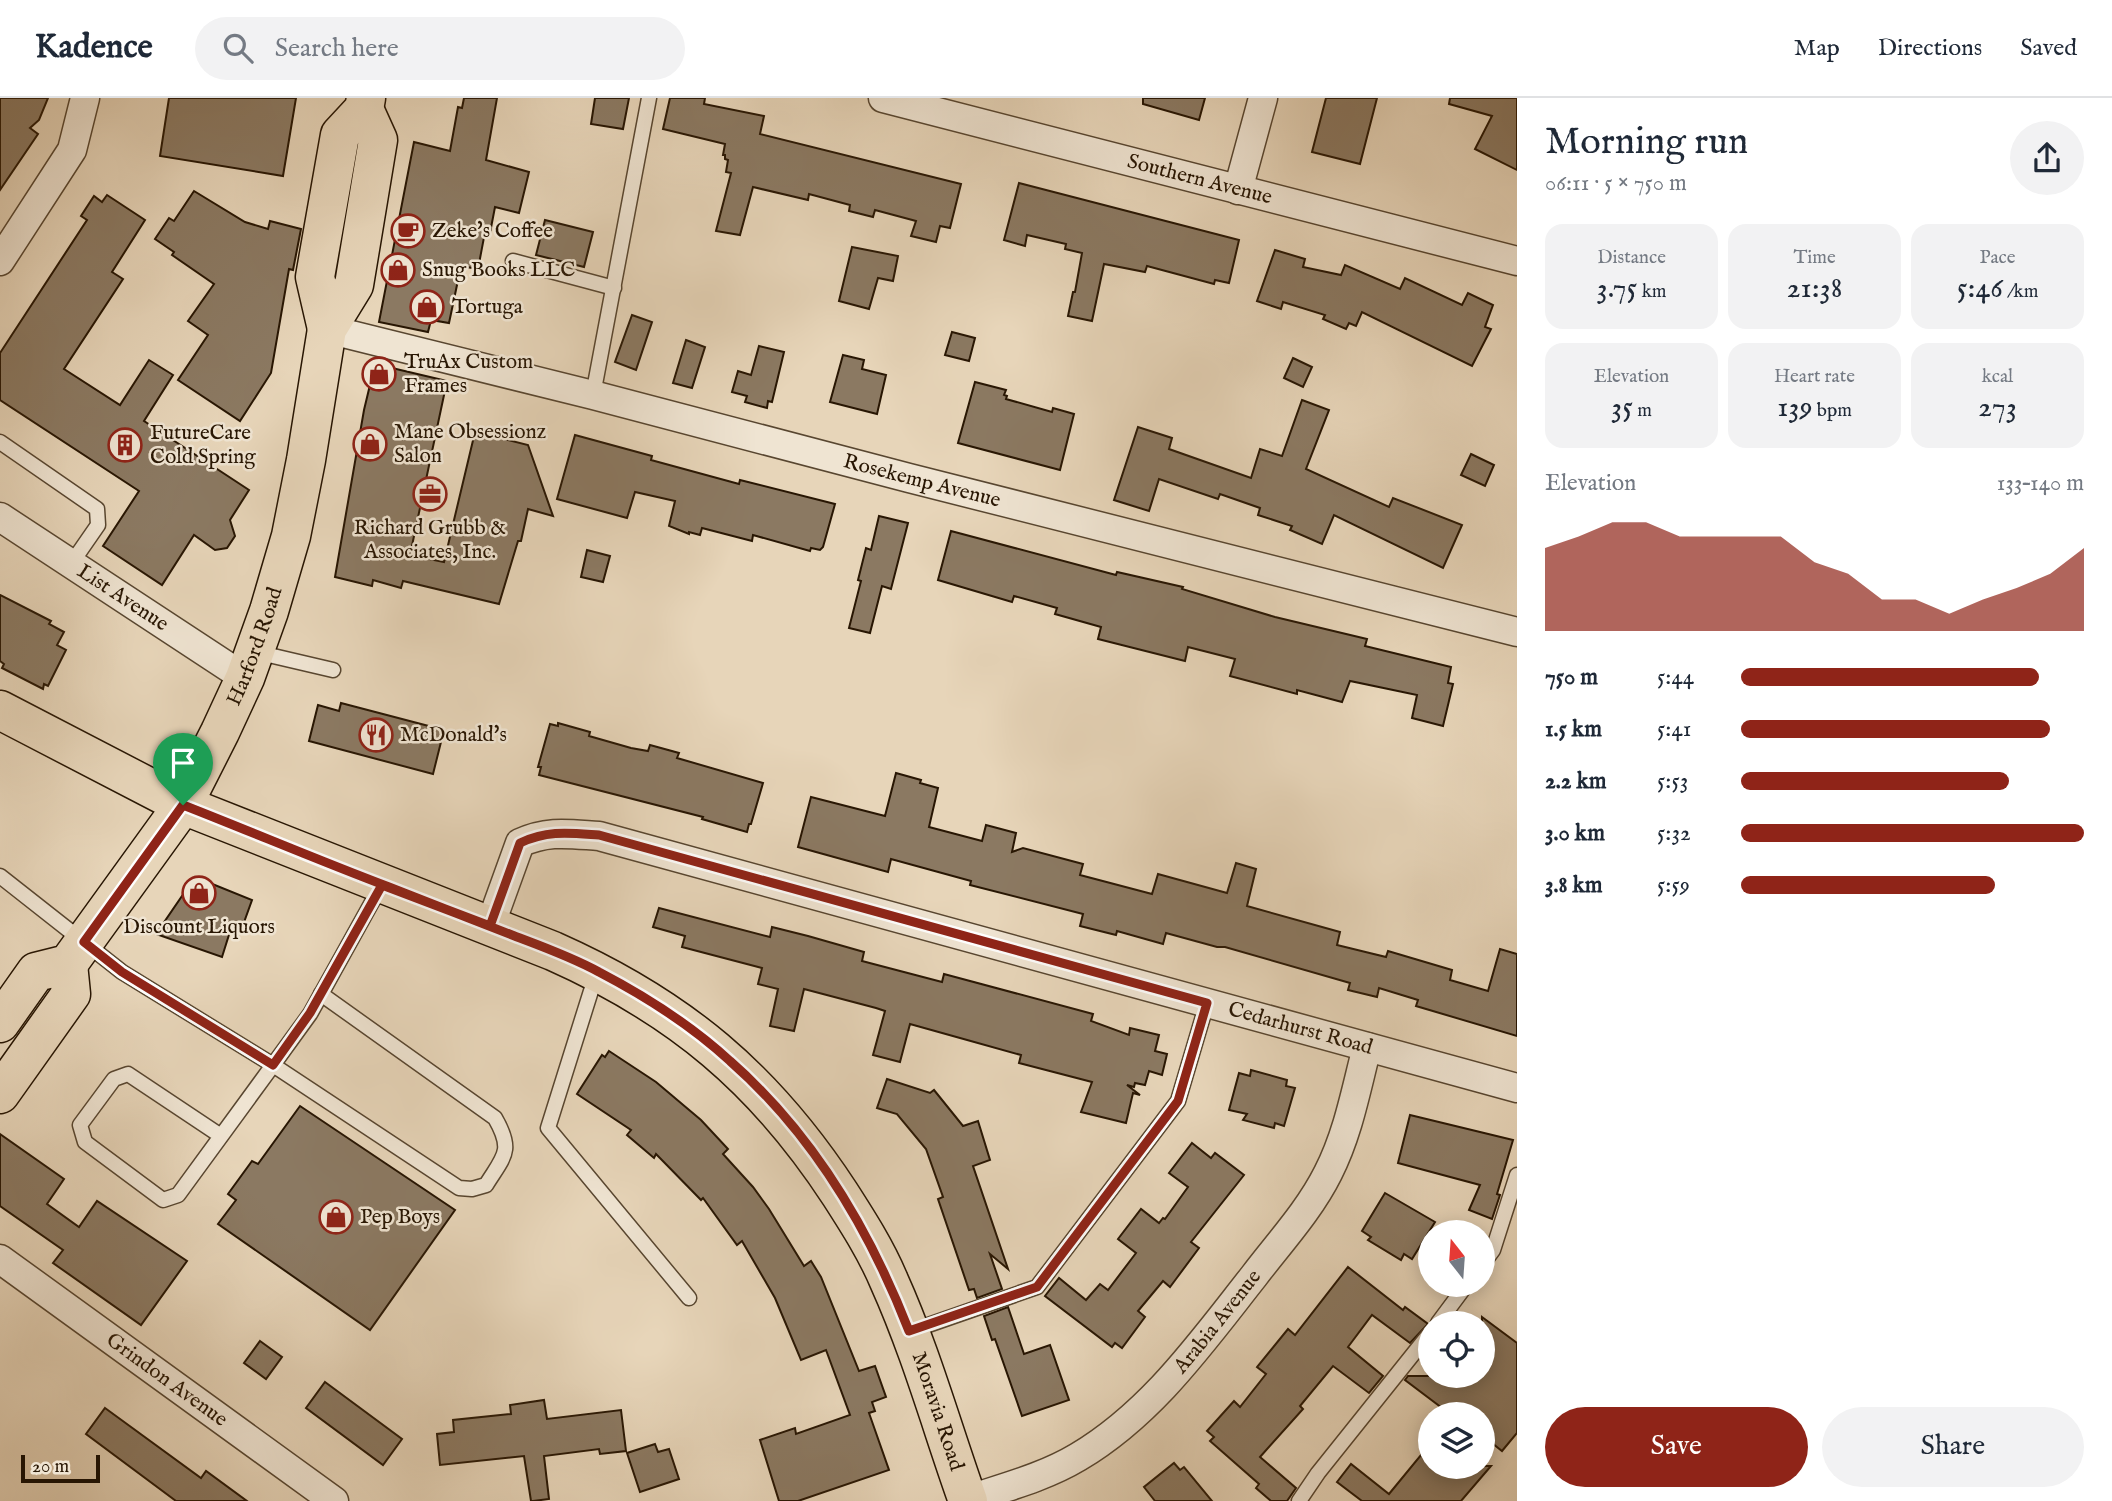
<!DOCTYPE html>
<meta charset="utf-8">
<style>
:root{--surface:#fff;--page:#f2f2f3;--text:#1f2937;--muted:#747a83;--line:#e0e1e3;--accent:#8f2418}
body{margin:0;font-family:"IM FELL English",serif;background:var(--page);color:var(--text);height:100vh;display:flex;flex-direction:column;font-size:26px;white-space:nowrap}
*{box-sizing:border-box;margin:0}
p{font-size:23px;color:var(--muted)}
.icon{flex:none;width:38px;height:38px;fill:none;stroke:currentColor;stroke-width:2;stroke-linecap:round;stroke-linejoin:round}
.map{position:relative;flex:1;overflow:hidden}
.details{display:flex;flex-direction:column;background:var(--surface);width:595px}
.details>*{flex:none}
.needle{width:46px;rotate:343deg}
.tools{position:absolute;left:1418px;top:1122px;display:grid;gap:14px}
.tools a{display:grid;place-items:center;width:77px;height:77px;border-radius:50%;background:var(--surface);box-shadow:0 4px 18px #0003;font-size:35px}
.scale{position:absolute;left:21px;bottom:18px;width:79px;box-sizing:border-box;padding-left:7px;border:4px solid #281603;border-top:0;font-size:19px;line-height:24px;white-space:nowrap;color:#281603;-webkit-text-stroke:5px #efe4d2;paint-order:stroke}
.pin{position:absolute;display:grid;place-items:center;width:60px;height:60px;color:#fff;margin:-72px -30px;border-radius:50% 50% 50% 0;rotate:-45deg;box-shadow:0 0 7px #0007}
.pin .icon{rotate:45deg}
.round{display:grid;place-items:center;flex:none;width:74px;height:74px;border-radius:37px;background:var(--page)}
.summary{display:flex;align-items:center;justify-content:space-between;height:119px;padding:0 28px}
h1{font-size:38px;font-weight:600;line-height:52px}
.figures{display:grid;grid-template-columns:repeat(3,1fr);gap:10px;height:119px;padding:7px 28px}
.figures div{display:grid;align-content:center;border-radius:18px;background:var(--page);text-align:center}
.figures b{font-size:30px;font-weight:600}
.figures small{font-size:19px;font-weight:400}
.figures p{font-size:19px}
.chart{height:196px;padding:14px 28px}
.chart p{display:flex;justify-content:space-between}
.chart svg{width:100%;height:126px;margin-top:7px;fill:var(--accent);opacity:.7}
.button{display:flex;gap:14px;margin-top:auto;padding:14px 28px}
.button a{flex:1;height:80px;border-radius:42px;background:var(--accent);color:#fff;font-size:28px;font-weight:600;line-height:80px;text-align:center}
.button a+a{background:var(--page);color:var(--text)}
ul{padding:0 28px;list-style:none;font-size:23px}
li{display:grid;grid-template-columns:112px 84px 1fr;align-items:center;height:52px}
li i{height:18px;border-radius:9px;background:var(--accent)}
header{display:flex;align-items:center;gap:42px;box-sizing:border-box;height:98px;padding:0 35px;background:var(--surface);border-bottom:2px solid var(--line)}
header strong{font-size:33px}
nav{display:flex;gap:38px;margin-inline-start:auto;font-size:24px}
.search{width:490px;height:63px;background:var(--page);display:flex;align-items:center;gap:18px;box-sizing:border-box;padding:0 24px;border-radius:38px;color:var(--muted);font-size:26px}
main{display:flex;flex:1;min-height:0}
.map>svg:first-child{display:block}
.building{fill:#8b7962;stroke:#281603;stroke-width:2}
.lines{fill:none;stroke-linecap:round;stroke-linejoin:round}
.lane-casing{stroke:#584630;stroke-width:17}
.street-casing{stroke:#584630;stroke-width:31}
.primary-casing{stroke:#281603;stroke-width:41}
.lane{stroke:#efe4d2;stroke-width:14}
.street{stroke:#efe4d2;stroke-width:28}
.primary{stroke:#e7d5b9;stroke-width:38}
.route-casing{stroke:#fff;stroke-width:14}
.route{stroke:#8f2418;stroke-width:9}
.labels{text-anchor:middle;dominant-baseline:central;stroke-width:5;stroke-linejoin:round;paint-order:stroke}
.street-label{font-size:21px;fill:#281603;stroke:#efe4d2}
.poi-label{font-size:21px;fill:#281603;stroke:#efe4d2;text-anchor:start}
</style>
<header>
<strong>Kadence</strong>
<div class="search"><svg class="icon" aria-label="search" viewBox="0 0 24 24"><circle cx="10" cy="10" r="6"/><path d="M15 15l6 6"/></svg>Search here</div>
<nav><a>Map</a><a>Directions</a><a>Saved</a></nav>
</header>
<main>
<div class="map">
<svg width="1517" height="1403" viewBox="0 0 1517 1403">
<rect width="100%" height="100%" fill="#e7d5b9"/>
<filter id="stains"><feTurbulence type="fractalNoise" baseFrequency=".00286" numOctaves="4"/><feColorMatrix values="0 0 0 0 .2 0 0 0 0 .09 0 0 0 0 .02 0 0 0 .5 -.17"/></filter>
<radialGradient id="worn" r=".72"><stop offset=".6" stop-color="#630" stop-opacity="0"/><stop offset="1" stop-color="#630" stop-opacity=".3"/></radialGradient>
<g class="building">
<path d="M0,0h48l-9,22 -9,8 8,6 -38,56z"/>
<path d="M169,0h127l-13,78 -123,-20z"/>
<path d="M464,0h33l-11,62 43,12 -10,41 -24,-6 -5,26 -5,-1 -7,37 -17,-3 -12,57 -18,-3 -3,12 -49,-10 35,-180 36,9 8,-44 4,1z"/>
<path d="M595,0h34l-6,31 -32,-5z"/>
<path d="M670,0h35l-1,6 60,12 -4,18 201,50 -11,44 -10,-2 -4,16 -25,-6 5,-15 -41,-11 -2,7 -24,-6 1,-6 -41,-11 -1,6 -55,-13 -13,48 -24,-4 15,-58 -5,-1 2,-12 -3,-1v-4h-2l2,-11 -62,-15z"/>
<path d="M1143,0h62l-6,22 -56,-16z"/>
<path d="M1326,0h51l-17,66 -48,-12z"/>
<path d="M1450,0h67v72l-42,-21 17,-33 -43,-12z"/>
<path d="M1019,85l220,57 -10,43 -14,-3 -1,4 -67,-18 -2,6 -41,-8 -12,57 -24,-5 5,-24h2l7,-39 -17,-4 1,-5 -39,-9 -2,11 -21,-6z"/>
<path d="M194,93l51,31 23,7 2,-8 31,8 -8,41 -4,-1 -18,104 -31,48 -62,-41 30,-45 -20,-14 26,-37 -42,-29 2,-3 -19,-13 14,-21 5,3z"/>
<path d="M107,97l38,25 -33,52 11,7 -59,90 56,36 29,-45 24,15 -29,46 105,69 -19,30 5,16 -8,12 -12,2 -21,-15 -32,50 -59,-39 36,-55 -139,-91v-47l87,-133 -6,-4 13,-20 8,6z"/>
<path d="M545,122l48,12 -9,35 -48,-12z"/>
<path d="M852,149l46,9 -5,25 -15,-3 -9,31 -30,-8z"/>
<path d="M1275,152l30,9 -2,8 38,8 4,-10 55,24 5,-11 57,27 6,-12 25,12 -8,22 6,2 -19,37 -110,-54 -6,14 -7,-3 -3,6 -23,-10 2,-4 -42,-13 -2,7 -24,-8z"/>
<path d="M632,217l20,7 -16,48 -21,-8z"/>
<path d="M952,234l23,6 -6,23 -24,-6z"/>
<path d="M686,242l19,7 -13,41 -19,-5z"/>
<path d="M759,248l25,6 -12,50 -4,-1 -1,7 -22,-6 2,-6 -15,-4 6,-21 13,4z"/>
<path d="M843,257l21,5 -2,9 24,6 -9,39 -47,-12z"/>
<path d="M1293,260l19,9 -9,20 -19,-9z"/>
<path d="M375,266l72,17 -37,174 34,7 31,-130 53,13 25,71 -25,-7 -7,32h-3l-19,63 -96,-23 -2,7 -28,-8 -1,6 -37,-9 29,-167z"/>
<path d="M975,284l31,8 -2,5 3,1 -1,3 46,13 1,-4 21,6 -14,56 -102,-27z"/>
<path d="M1302,302l27,10 -23,59 83,38 4,-9 69,27 -19,43 -109,-53 -12,29 -32,-14 2,-4 -34,-11 2,-7 -40,-14 -2,5 -59,-20 -10,32 -35,-11 24,-73 34,11 -3,11 82,29 9,-29 22,7z"/>
<path d="M575,337l77,21 -1,4 88,24 1,-4 95,24 -12,43 -3,3 -9,-2 -1,3 -57,-16 -1,6 -50,-13 -2,7 -11,-3v2l-20,-8 6,-25 -40,-9 -8,26 -70,-19z"/>
<path d="M1471,356l23,11 -9,21 -24,-11z"/>
<path d="M879,418l29,7 -17,66 -9,-3 -12,47 -21,-5 12,-47 -3,-1 8,-32 5,2z"/>
<path d="M951,433l165,44 1,-3 66,15 -1,2 93,28 92,22 -2,7 86,21 -3,16 5,1 -10,42 -31,-8 5,-23 -67,-14 -8,21 -45,-12v4l-67,-18 5,-17 -47,-12 -3,14 -87,-22 3,-12 -46,-13 2,-6 -43,-12 -2,6 -74,-22z"/>
<path d="M587,452l23,6 -7,26 -22,-5z"/>
<path d="M0,497l51,26 -2,3 15,8 -7,13 9,5 -18,36 -4,-2 -1,5 -41,-21 2,-4 -4,-3z"/>
<path d="M341,605l103,27 -11,44 -124,-33 9,-36 21,6z"/>
<path d="M558,625l32,9 -1,4 42,12 17,3 2,-6 29,8 -2,5 86,25 -12,41h-2l-2,8 -45,-13 1,-2 -164,-42 2,-8h-3l12,-43 8,2z"/>
<path d="M896,675l25,7 -1,3 18,5 -9,39 53,14 4,-16 30,8 -4,19 11,-4 60,16 -3,11 72,19 6,-20 69,19 9,-30 20,6 -9,37 93,26 -3,13 49,12 2,-6 64,19 -2,10 38,11 12,-42 17,5v82l-101,-30 2,-6 -39,-12 -2,9 -29,-7 2,-7 -125,-36h-8l-51,-14 -3,11 -46,-13 -1,4 -36,-9 3,-12 -113,-29 1,-4 -80,-22 -3,13 -90,-25 13,-50 74,19z"/>
<path d="M195,779l57,23 -9,25 -10,-3 -11,35 -66,-23z"/>
<path d="M659,810l111,29 2,-10 36,9 56,16 -2,9 80,21 2,-8 149,40 -2,7 38,14 1,-7 29,7 -4,16 12,3 -5,21 -13,-4 -4,14 -10,-2 -1,4 -7,-2 13,10 -7,-2 -7,30 -45,-11 11,-30 -73,-19 2,-8 -61,-17 -50,-14 -10,38 -27,-7 12,-44 -9,-3 -72,-19 -10,42 -24,-5 8,-37 -20,-5 4,-16 -80,-21 3,-11 -32,-9z"/>
<path d="M609,953l47,31 45,38 27,29 -5,5 30,33 16,22 35,57 7,-5 10,16 38,94 16,-5 11,31 -14,5 3,9 -6,2 20,57 -91,31h-19l-19,-61 35,-12 1,6 54,-19 -24,-65 -25,10 -26,-62 -33,-57 -5,4 -34,-47 -2,2 -45,-46 -2,4 -27,-23 4,-5 -54,-36 25,-39 3,2z"/>
<path d="M1251,972l36,10 -1,6 9,2 -11,38 -9,-3 -1,5 -31,-8 4,-6 -18,-4 10,-37 11,3z"/>
<path d="M887,981l43,14 4,-3 29,36 15,-5 12,39 -17,6 35,103 -18,-15 12,35 -25,9 -3,-9 -5,1 -31,-91 5,-2 -17,-48 -29,-35 -20,-6z"/>
<path d="M300,1008l155,104 -85,120 -152,-106 18,-24 -8,-6 24,-33 6,3z"/>
<path d="M1410,1017l103,25 -16,54 3,1 -8,24 -23,-9 11,-25 -82,-22z"/>
<path d="M0,1036l64,45 -17,25 32,23 18,-26 90,60 -46,64 -88,-62 10,-13 -63,-44z"/>
<path d="M1192,1045l19,15 4,-5 29,22 -53,67 8,6 -23,31 -6,8 -7,-6 -25,30 7,6 -23,31 -7,-5 -3,4 -67,-51 14,-18 27,22 14,-16 8,6 28,-37 -18,-14 23,-30 18,14 4,-5 2,1 23,-32 -19,-14z"/>
<path d="M1385,1095l50,29 -23,37 -8,-5 -3,6 -33,-20 3,-3 -9,-6z"/>
<path d="M1348,1169l55,43 2,-3 23,17 -18,19 -38,-28 -24,32 35,29 -14,17 -36,-27 -33,40 3,3 -43,48 36,31 -9,13h-16l-15,-13 3,-4 -49,-43 4,-4 -7,-6 27,-30 6,6 26,-33 -9,-7 31,-38 7,6z"/>
<path d="M1008,1209l16,47 26,-9 19,55 -47,16 -27,-77 -3,1 -8,-24z"/>
<path d="M1482,1219l35,26v90l-15,18 -20,-16v-21h-32l-45,-34 3,-4h74z"/>
<path d="M260,1243l22,16 -16,22 -22,-16z"/>
<path d="M325,1284l77,57 -19,26 -77,-57z"/>
<path d="M544,1302l3,19 74,-9 5,41 -26,3 -1,-5 -55,7 5,43 -16,2h-2l-7,-45 -84,9 -3,-31 17,-2 -1,-12 58,-6 -1,-9z"/>
<path d="M105,1310l96,70 5,-7 41,30h-71l-90,-67z"/>
<path d="M655,1346l3,8 11,-3 10,30 -39,13 -13,-39z"/>
<path d="M1430,1346v22h61l-30,35h-99l-25,-19 14,-18 38,30z"/>
<path d="M1174,1365l6,7 4,-3 28,34h-57l-11,-14z"/>
</g>
<g class="lines">
<defs>
<g id="lane">
<path d="M513,163l101,27"/>
<path d="M593,297l56,-297"/>
<path d="M0,344l97,67 1,16 -27,39"/>
<path d="M256,554l77,18"/>
<path d="M0,778l122,96 151,93 37,-51 71,-128"/>
<path d="M596,877l-48,153 141,170"/>
<path d="M221,1038l-93,-62 -14,5 -34,46 5,17 78,58 15,-5 95,-130 186,123 13,1 14,-4c18,-29 28,-34 9,-67l-174,-124"/>
<path d="M1482,1167l11,-15 24,-75"/>
<path d="M1438,1225l29,-39"/>
<path d="M911,1233l126,-44 141,-186 29,-98"/>
<path d="M1299,1403l19,-28 112,-140"/>
</g>
<g id="street">
<path id="s1" d="M883,0l634,163"/>
<path d="M1238,92l25,-92"/>
<path d="M0,163l72,-111 13,-52"/>
<path id="s2" d="M327,231l266,66 316,83 608,154"/>
<path id="s3" d="M0,419l245,161"/>
<path id="s4" d="M490,828l30,-83c28,-13 49,-9 79,-7l918,252"/>
<path id="s5" d="M0,1161l334,242"/>
<path id="s6" d="M964,1403c38,-13 79,-23 114,-44 74,-44 123,-114 176,-181 25,-33 55,-65 74,-103 20,-39 28,-83 39,-126"/>
</g>
<g id="primary">
<path d="M327,231l-12,-52 25,-142 24,-26 2,-11"/>
<path id="s7" d="M0,612l183,95 370,146c126,56 211,127 287,243 18,28 36,56 49,87 32,71 53,147 79,220"/>
<path id="s8" d="M0,925l36,-51 32,-8 115,-159 37,-73 25,-54 24,-67 22,-75 15,-76 21,-131 27,-44 24,-145 -14,-31"/>
<path d="M0,996l71,-100 -3,-30"/>
</g>
</defs>
<use href="#lane" class="lane-casing"/>
<use href="#street" class="street-casing"/>
<use href="#primary" class="primary-casing"/>
<use href="#lane" class="lane"/>
<use href="#street" class="street"/>
<use href="#primary" class="primary"/>
</g>
<g class="lines">
<defs>
<path id="route" d="M183,707l-99,137 38,30 151,93 37,-52 72,-128 108,41 30,-83c28,-13 49,-10 79,-8l608,168 -29,98 -141,186 -128,44c-39,-100 -97,-198 -179,-270 -38,-35 -85,-65 -131,-89 -27,-15 -58,-26 -87,-37 -41,-16 -82,-32 -123,-48 -69,-26 -137,-55 -206,-82"/>
</defs>
<use href="#route" class="route-casing"/>
<use href="#route" class="route"/>
</g>
<defs>
<symbol id="cafe-ring" viewBox="-11 -11 22 22"><circle r="9.5" fill="#efe4d2" stroke="#8f2418" stroke-width="1.5"/><path d="M-5.5-4.5H6V0H3Q3 3.5 0 3.5H-2.5Q-5.5 3.5-5.5 0ZM3-3.2v2h1.7v-2ZM-6 4.5H4V6H-6Z" fill="#8f2418"/></symbol>
<symbol id="shop-ring" viewBox="-11 -11 22 22"><circle r="9.5" fill="#efe4d2" stroke="#8f2418" stroke-width="1.5"/><path d="M-5-2.5h2.3a2.7 3.5 0 0 1 5.4 0H5L5.5 6h-11ZM-1.5-2.5h3a1.5 2.3 0 0 0-3 0Z" fill="#8f2418"/></symbol>
<symbol id="building-ring" viewBox="-11 -11 22 22"><circle r="9.5" fill="#efe4d2" stroke="#8f2418" stroke-width="1.5"/><path d="M-4-6H4V6H1V3H-1V6H-4ZM-2.5-4.3h1.7v1.8h-1.7ZM.8-4.3h1.7v1.8H.8ZM-2.5-1h1.7V.8h-1.7ZM.8-1h1.7V.8H.8Z" fill="#8f2418"/></symbol>
<symbol id="office-ring" viewBox="-11 -11 22 22"><circle r="9.5" fill="#efe4d2" stroke="#8f2418" stroke-width="1.5"/><path d="M-6-3h4V-5.5h4V-3h4V5H-6ZM-1-4.5V-3h2v-1.5ZM-6 0V1H6V0Z" fill="#8f2418"/></symbol>
<symbol id="restaurant-ring" viewBox="-11 -11 22 22"><circle r="9.5" fill="#efe4d2" stroke="#8f2418" stroke-width="1.5"/><path d="M-5-6h1v4h1v-4h1v4h1v-4h1v5L-1.5 .5V6h-2V.5L-5-1ZM5-6V6H3V1.5H1.5Q1.5-4 5-6Z" fill="#8f2418"/></symbol>
</defs>
<g fill-rule="evenodd">
<use href="#cafe-ring" x="389" y="114" width="38" height="38"/>
<use href="#shop-ring" x="379" y="153" width="38" height="38"/>
<use href="#shop-ring" x="408" y="190" width="38" height="38"/>
<use href="#shop-ring" x="360" y="257" width="38" height="38"/>
<use href="#shop-ring" x="351" y="327" width="38" height="38"/>
<use href="#building-ring" x="106" y="328" width="38" height="38"/>
<use href="#office-ring" x="411" y="377" width="38" height="38"/>
<use href="#restaurant-ring" x="357" y="618" width="38" height="38"/>
<use href="#shop-ring" x="180" y="776" width="38" height="38"/>
<use href="#shop-ring" x="317" y="1100" width="38" height="38"/>
</g>
<g class="labels">
<g class="street-label">
<text stroke="none"><textPath href="#s1" startOffset="327">Southern Avenue</textPath></text>
<text stroke="none"><textPath href="#s2" startOffset="614">Rosekemp Avenue</textPath></text>
<text stroke="none"><textPath href="#s3" startOffset="147">List Avenue</textPath></text>
<text stroke="none"><textPath href="#s8" startOffset="466">Harford Road</textPath></text>
<text stroke="none"><textPath href="#s4" startOffset="896">Cedarhurst Road</textPath></text>
<text stroke="none"><textPath href="#s6" startOffset="318">Arabia Avenue</textPath></text>
<text stroke="none"><textPath href="#s5" startOffset="206">Grindon Avenue</textPath></text>
<text stroke="none"><textPath href="#s7" startOffset="1225">Moravia Road</textPath></text>
</g>
<g class="poi-label">
<text x="432" y="133">Zeke's Coffee</text>
<text x="422" y="172">Snug Books LLC</text>
<text x="452" y="209">Tortuga</text>
<text x="404" y="264">TruAx Custom<tspan x="404" dy="24">Frames</tspan></text>
<text x="394" y="334">Mane Obsessionz<tspan x="394" dy="24">Salon</tspan></text>
<text x="150" y="335">FutureCare<tspan x="150" dy="24">Cold Spring</tspan></text>
<text x="430" y="430" text-anchor="middle">Richard Grubb &amp;<tspan x="430" dy="24">Associates, Inc.</tspan></text>
<text x="400" y="637">McDonald's</text>
<text x="199" y="829" text-anchor="middle">Discount Liquors</text>
<text x="360" y="1119">Pep Boys</text>
</g>
</g>
<rect width="100%" height="100%" filter="url(#stains)"/>
<rect width="100%" height="100%" fill="url(#worn)"/>
</svg>
<div class="tools">
<a><svg class="needle" viewBox="-14 -14 28 28"><path d="M0-13l5 13h-10z" fill="#e53935"/><path d="M0 13l5-13h-10z" fill="#747a83"/></svg></a>
<a><svg class="icon" aria-label="locate" viewBox="0 0 24 24"><circle cx="12" cy="12" r="6"/><path d="M12 2v4M12 18v4M2 12h4M18 12h4"/></svg></a>
<a><svg class="icon" aria-label="layers" viewBox="0 0 24 24"><path d="M12 4l9 5-9 5-9-5zM3 14l9 5 9-5"/></svg></a>
</div>
<div class="scale">20 m</div>
<div class="pin" style="left:183px;top:707px;background:#1e9e55"><svg class="icon" aria-label="arrive" viewBox="0 0 24 24"><path d="M6 21V4h12l-3 4 3 4H6"/></svg></div>
</div>
<section class="details">
<div class="summary"><div><h1>Morning run</h1><p>06:11 · 5 × 750 m</p></div><a class="round"><svg class="icon" aria-label="share" viewBox="0 0 24 24"><path d="M12 15V3M7 8l5-5 5 5M5 13v7h14v-7"/></svg></a></div>
<div class="figures">
<div><p>Distance</p><b>3.75<small> km</small></b></div>
<div><p>Time</p><b>21:38</b></div>
<div><p>Pace</p><b>5:46<small> /km</small></b></div>
</div>
<div class="figures">
<div><p>Elevation</p><b>35<small> m</small></b></div>
<div><p>Heart rate</p><b>139<small> bpm</small></b></div>
<div><p>kcal</p><b>273</b></div>
</div>
<div class="chart"><p><span>Elevation</span>133–140 m</p>
<svg viewBox="0 0 160 44" preserveAspectRatio="none"><path d="M0 44V15L10 11L20 6L30 6L40 11L50 11L60 11L70 11L80 20L90 24L100 33L110 33L120 38L130 33L140 29L150 24L160 15V44z"/></svg>
</div>
<ul>
<li><b>750 m</b>5:44<i style="width:87%"></i></li>
<li><b>1.5 km</b>5:41<i style="width:90%"></i></li>
<li><b>2.2 km</b>5:53<i style="width:78%"></i></li>
<li><b>3.0 km</b>5:32<i style="width:100%"></i></li>
<li><b>3.8 km</b>5:59<i style="width:74%"></i></li>
</ul>
<div class="button"><a>Save</a><a>Share</a></div>
</section>
</main>
